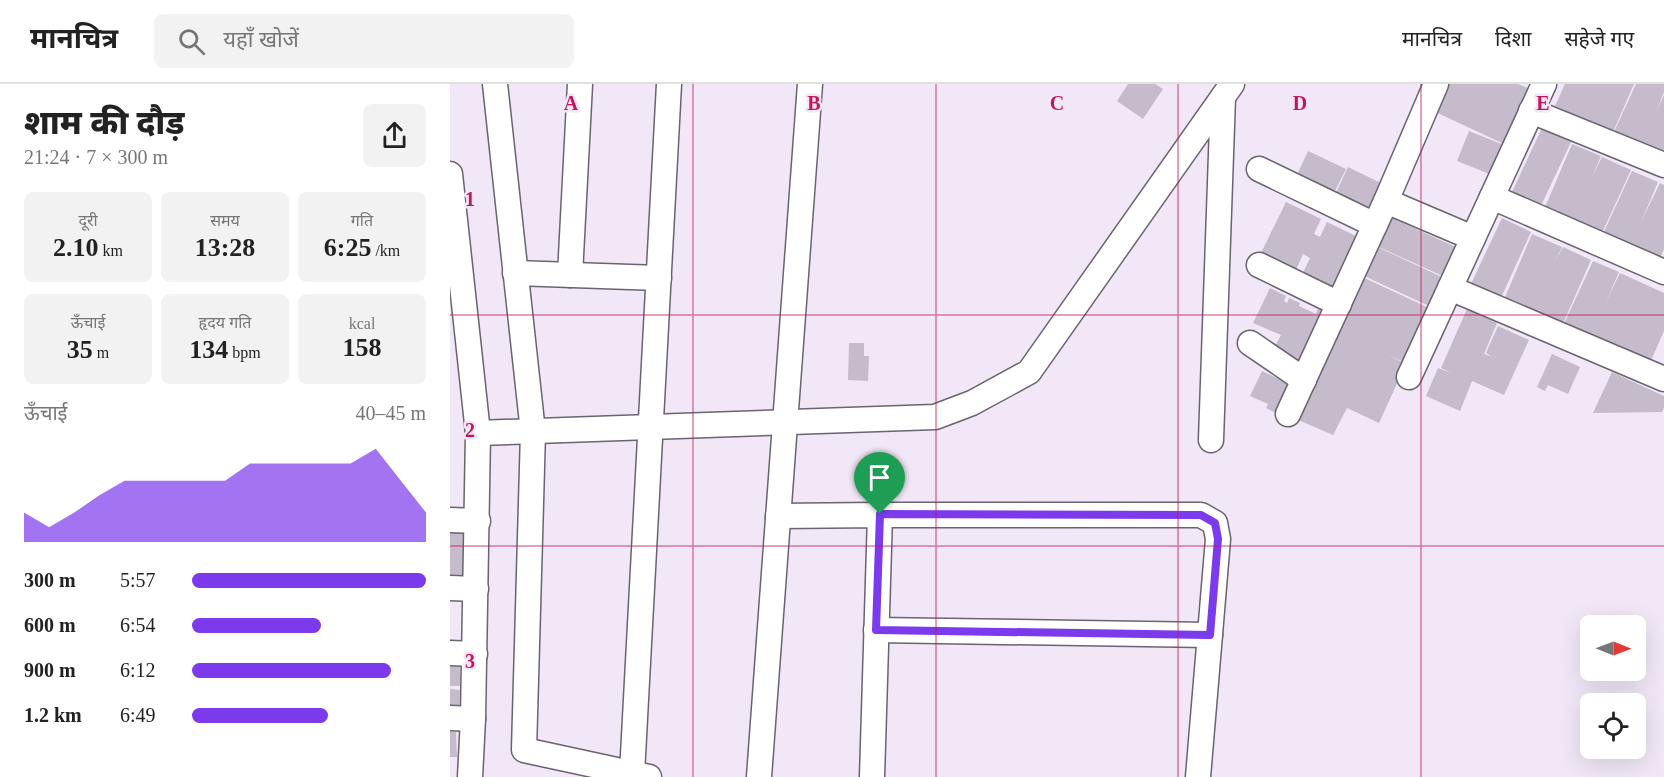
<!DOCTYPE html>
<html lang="hi">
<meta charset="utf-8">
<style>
:root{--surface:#fff;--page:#f2f2f2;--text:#222;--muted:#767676;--line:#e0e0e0;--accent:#7c3aed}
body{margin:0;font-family:"Times New Roman","Noto Sans Devanagari",serif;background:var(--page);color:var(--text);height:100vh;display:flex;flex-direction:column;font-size:22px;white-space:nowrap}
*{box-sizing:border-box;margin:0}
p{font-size:20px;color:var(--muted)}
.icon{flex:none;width:33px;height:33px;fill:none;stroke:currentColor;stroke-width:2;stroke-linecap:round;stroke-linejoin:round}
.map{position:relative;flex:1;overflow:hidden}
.details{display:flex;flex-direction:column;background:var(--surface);width:450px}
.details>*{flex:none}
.needle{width:39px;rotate:91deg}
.buttons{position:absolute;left:1130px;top:531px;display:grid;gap:12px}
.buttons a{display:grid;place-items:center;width:66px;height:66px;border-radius:9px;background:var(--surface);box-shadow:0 6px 24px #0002;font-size:30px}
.pin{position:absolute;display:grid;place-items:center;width:51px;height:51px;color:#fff;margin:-62px -26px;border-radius:50% 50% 50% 0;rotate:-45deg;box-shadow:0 0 6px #0007}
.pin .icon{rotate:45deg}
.round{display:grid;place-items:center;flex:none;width:63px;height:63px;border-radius:9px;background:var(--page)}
.head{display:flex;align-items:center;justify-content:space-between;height:102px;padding:0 24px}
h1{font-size:33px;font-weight:800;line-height:45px}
.stats{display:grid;grid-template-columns:repeat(3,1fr);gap:9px;height:102px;padding:6px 24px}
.stats div{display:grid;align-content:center;border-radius:9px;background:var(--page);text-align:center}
.stats b{font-size:26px;font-weight:800}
.stats small{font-size:16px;font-weight:400}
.stats p{font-size:16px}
.chart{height:168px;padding:12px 24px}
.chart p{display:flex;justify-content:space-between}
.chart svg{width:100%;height:108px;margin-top:6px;fill:var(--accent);opacity:.7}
ul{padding:0 24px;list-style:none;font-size:20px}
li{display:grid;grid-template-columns:96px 72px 1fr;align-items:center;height:45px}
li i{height:15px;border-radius:8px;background:var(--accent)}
header{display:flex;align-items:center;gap:36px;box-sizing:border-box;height:84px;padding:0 30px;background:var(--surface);border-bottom:2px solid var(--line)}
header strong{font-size:28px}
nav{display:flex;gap:33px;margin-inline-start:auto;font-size:21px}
.search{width:420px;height:54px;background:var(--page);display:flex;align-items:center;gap:15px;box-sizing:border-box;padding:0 21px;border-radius:9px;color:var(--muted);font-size:22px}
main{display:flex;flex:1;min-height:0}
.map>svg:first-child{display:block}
.building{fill:#c5bbca}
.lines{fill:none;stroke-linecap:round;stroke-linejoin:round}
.minor-casing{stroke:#6b6370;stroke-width:27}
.minor{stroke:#fff;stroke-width:24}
.route-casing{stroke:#fff;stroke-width:12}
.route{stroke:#7c3aed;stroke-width:8}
.grid{fill:none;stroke:#c2185b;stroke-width:1.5;stroke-opacity:0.55}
.grid-label{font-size:20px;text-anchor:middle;font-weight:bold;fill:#c2185b;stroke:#f1e7f6;stroke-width:5;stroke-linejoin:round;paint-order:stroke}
</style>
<header>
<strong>मानचित्र</strong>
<div class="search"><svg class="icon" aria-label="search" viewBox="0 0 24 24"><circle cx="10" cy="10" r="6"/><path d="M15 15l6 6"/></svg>यहाँ खोजें</div>
<nav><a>मानचित्र</a><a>दिशा</a><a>सहेजे गए</a></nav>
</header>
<main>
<section class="details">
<div class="head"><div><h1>शाम की दौड़</h1><p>21:24 · 7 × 300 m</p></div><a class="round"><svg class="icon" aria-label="share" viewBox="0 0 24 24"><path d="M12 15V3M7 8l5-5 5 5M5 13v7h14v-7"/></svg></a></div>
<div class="stats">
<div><p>दूरी</p><b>2.10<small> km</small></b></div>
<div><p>समय</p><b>13:28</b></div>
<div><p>गति</p><b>6:25<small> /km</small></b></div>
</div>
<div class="stats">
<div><p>ऊँचाई</p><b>35<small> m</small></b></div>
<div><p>हृदय गति</p><b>134<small> bpm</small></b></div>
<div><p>kcal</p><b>158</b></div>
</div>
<div class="chart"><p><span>ऊँचाई</span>40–45 m</p>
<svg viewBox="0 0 160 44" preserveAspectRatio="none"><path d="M0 44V32L10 38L20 32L30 25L40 19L50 19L60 19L70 19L80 19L90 12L100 12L110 12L120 12L130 12L140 6L150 19L160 32V44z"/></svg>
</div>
<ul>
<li><b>300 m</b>5:57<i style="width:100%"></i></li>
<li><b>600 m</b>6:54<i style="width:55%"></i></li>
<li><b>900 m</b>6:12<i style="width:85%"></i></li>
<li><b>1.2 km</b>6:49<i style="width:58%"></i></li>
</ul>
</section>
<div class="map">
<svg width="1214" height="693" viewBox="0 0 1214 693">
<rect width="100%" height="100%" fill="#f1e7f6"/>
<g class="building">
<path d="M678,0h27l8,5 -20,30 -26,-18z"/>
<path d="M993,0h75l12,5 -26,55 -73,-34z"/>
<path d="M1115,0h69l-21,48 -58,-26z"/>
<path d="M1186,0h28v8l-8,20 8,-17v59l-50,-22z"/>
<path d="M1092,44l29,14 -32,68 -29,-14z"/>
<path d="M1019,47l35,14 -12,30 -35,-14z"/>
<path d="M1122,60l29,12 -9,21 10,-20 29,13 -31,67 -57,-25z"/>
<path d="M858,67l38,18 -13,26 -37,-18z"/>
<path d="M898,83l39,19 -14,30 -39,-19z"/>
<path d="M1182,87l26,11 -17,40 19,-39 4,2v64l-6,14 -57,-25z"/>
<path d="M836,118l35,17 -7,15 6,3 7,-15 33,16 -25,53 -33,-16 8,-17 -7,-4 -8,18 -35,-17z"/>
<path d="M935,131l73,33 -13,29 -73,-33z"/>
<path d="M1052,134l29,14 -31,68 -30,-14z"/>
<path d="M1082,150l30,13 -7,14 8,-14 28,13 -30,68 -58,-26z"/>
<path d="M921,160l73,34 -13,29 -73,-34z"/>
<path d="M1143,177l26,11 -14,32 15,-31 44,20v38l-15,34 -30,-12 3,-9 -4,9 -56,-25z"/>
<path d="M908,191l73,34 -25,54 -18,-8 18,9 -27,59 -32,-15 -14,27 -37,-16z"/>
<path d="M820,204l16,8 -2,5 3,2 2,-5 11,5 -1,3 17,8 2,-5 9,4 -26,53 -9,-4 2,-4 -20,-10 7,-13 -28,-12z"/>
<path d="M1017,225l30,14 -13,31 8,3 -6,-4 12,-27 31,14 -25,55 -32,-14 -12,30 -34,-15 12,-28 13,5 -10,-5z"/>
<path d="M399,259h15v13h5l-1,25 -20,-1z"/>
<path d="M1102,270l28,13 -12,27 -20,-9 -3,6 -8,-4z"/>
<path d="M812,287l26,12 -5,11 6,3 -13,16 -10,-5 2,-4 -18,-8z"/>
<path d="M1162,288l52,24v11l-2,5 -69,1z"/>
<path d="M0,442h13l1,55h-14z"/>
<rect x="0" y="573" width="10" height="29"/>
<path d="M0,605l10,1 -1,25h-9z"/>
<path d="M0,648h6l1,25h-7z"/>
</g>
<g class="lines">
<defs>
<g id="minor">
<path d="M45,0l38,348 -9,318 125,27"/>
<path d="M986,0l-50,117 87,37"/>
<path d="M1081,27l133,54"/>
<path d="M809,85l116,56"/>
<path d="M0,90l28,259 -5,286 -3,58"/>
<path d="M1042,113l172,75"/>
<path d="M809,181l80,39"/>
<path d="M65,189l144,5"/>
<path d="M120,191l10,-191"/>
<path d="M1000,204l214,91"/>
<path d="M800,259l54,37"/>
<path d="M959,293l135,-293"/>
<path d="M838,330l98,-213"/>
<path d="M28,349l457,-16 37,-14 57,-31 203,-288"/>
<path d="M761,356l12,-343"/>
<path d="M430,431h321l14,8 3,16 -20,238"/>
<path d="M328,432l102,-1 -8,262"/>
<path d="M0,436l28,1"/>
<path d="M0,504l26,1"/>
<path d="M426,546l334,5"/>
<path d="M0,569l25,1"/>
<path d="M0,634l23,1"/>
<path d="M182,690l37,-690"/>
<path d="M309,693l51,-693"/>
</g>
</defs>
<use href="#minor" class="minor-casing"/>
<use href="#minor" class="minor"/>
</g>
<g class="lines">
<defs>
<path id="route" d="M430,430l321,1 14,8 3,16 -8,96 -334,-5z"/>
</defs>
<use href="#route" class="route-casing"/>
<use href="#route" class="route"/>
</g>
<path class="grid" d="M243,0v693M486,0v693M728,0v693M971,0v693M0,231h1214M0,462h1214"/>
<g class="grid-label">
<text x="121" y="26">A</text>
<text x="364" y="26">B</text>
<text x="607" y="26">C</text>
<text x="850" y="26">D</text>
<text x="1093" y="26">E</text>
<text x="20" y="122">1</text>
<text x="20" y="353">2</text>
<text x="20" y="584">3</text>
</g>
</svg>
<div class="buttons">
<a><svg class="needle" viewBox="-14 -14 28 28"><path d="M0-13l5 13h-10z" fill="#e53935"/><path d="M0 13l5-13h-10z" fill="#767676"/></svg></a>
<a><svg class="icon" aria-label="locate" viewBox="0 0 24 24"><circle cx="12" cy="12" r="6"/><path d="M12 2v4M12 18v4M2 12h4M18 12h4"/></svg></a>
</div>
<div class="pin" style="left:430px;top:430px;background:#1e9e55"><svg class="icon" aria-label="arrive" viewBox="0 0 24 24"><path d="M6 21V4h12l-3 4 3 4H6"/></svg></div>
</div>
</main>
